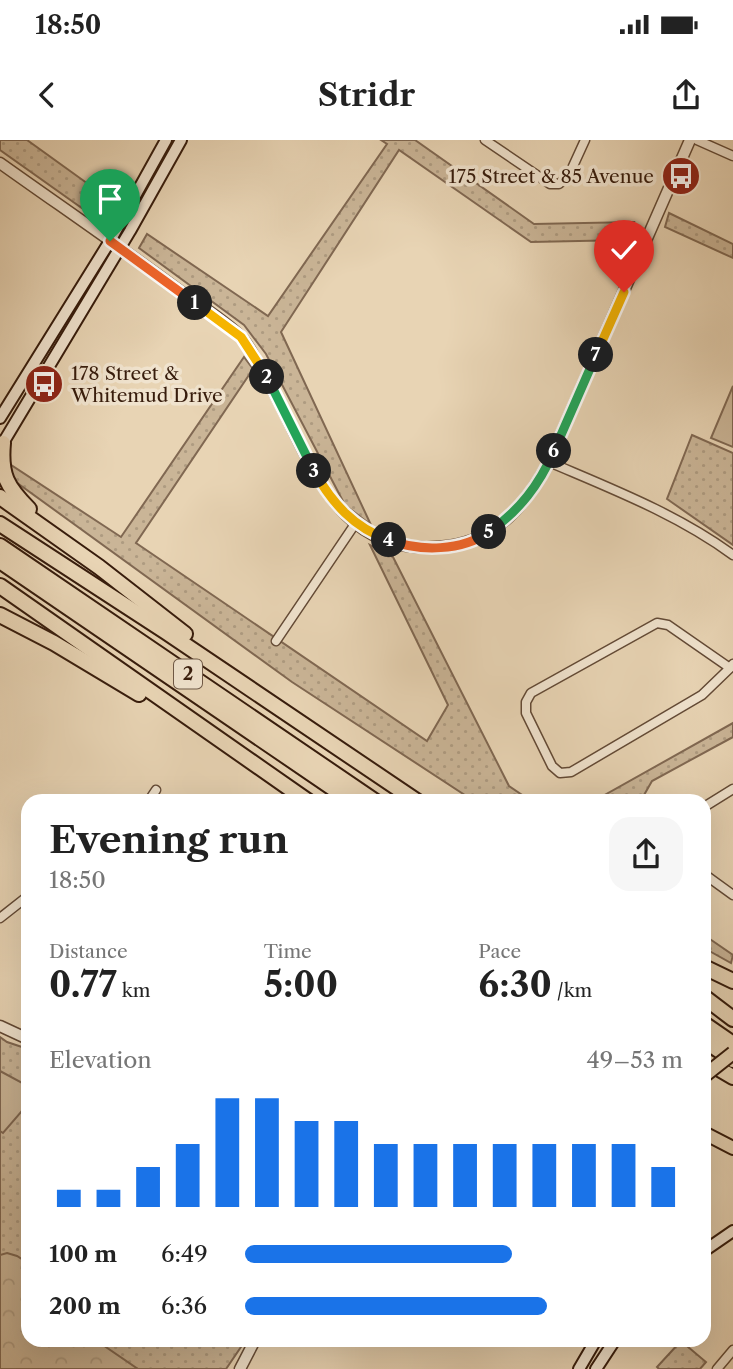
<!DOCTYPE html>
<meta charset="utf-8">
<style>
:root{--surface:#fff;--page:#f6f6f6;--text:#222;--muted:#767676;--accent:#1a73e8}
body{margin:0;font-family:"Libre Caslon Text",serif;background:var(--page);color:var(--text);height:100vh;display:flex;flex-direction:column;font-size:26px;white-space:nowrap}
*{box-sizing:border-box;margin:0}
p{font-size:23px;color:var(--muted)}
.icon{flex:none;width:38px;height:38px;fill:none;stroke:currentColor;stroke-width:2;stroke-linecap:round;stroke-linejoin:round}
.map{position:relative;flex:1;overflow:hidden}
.sheet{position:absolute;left:21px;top:654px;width:690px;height:553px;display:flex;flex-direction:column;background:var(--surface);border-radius:21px;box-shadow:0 7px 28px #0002}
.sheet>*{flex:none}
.pin{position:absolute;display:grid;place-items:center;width:60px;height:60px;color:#fff;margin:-72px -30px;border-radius:50% 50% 50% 0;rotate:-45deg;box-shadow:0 0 7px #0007}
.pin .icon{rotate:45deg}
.km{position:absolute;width:35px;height:35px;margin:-18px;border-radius:50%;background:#222;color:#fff;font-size:19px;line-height:35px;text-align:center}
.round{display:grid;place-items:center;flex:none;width:74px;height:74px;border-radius:21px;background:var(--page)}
.head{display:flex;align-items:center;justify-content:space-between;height:119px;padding:0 28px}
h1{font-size:38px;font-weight:800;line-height:52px}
.stats{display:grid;grid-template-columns:repeat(3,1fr);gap:10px;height:119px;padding:7px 28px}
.stats div{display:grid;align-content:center}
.stats b{font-size:35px;font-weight:800}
.stats small{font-size:19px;font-weight:400}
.stats p{font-size:19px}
.chart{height:196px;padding:14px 28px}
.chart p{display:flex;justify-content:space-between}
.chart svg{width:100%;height:126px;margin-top:7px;stroke:var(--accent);stroke-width:6}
ul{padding:0 28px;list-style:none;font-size:23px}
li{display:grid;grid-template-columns:112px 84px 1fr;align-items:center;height:52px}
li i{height:18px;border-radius:9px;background:var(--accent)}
.status{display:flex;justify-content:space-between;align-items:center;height:49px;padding:0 35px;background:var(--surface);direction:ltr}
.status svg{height:19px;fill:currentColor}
header{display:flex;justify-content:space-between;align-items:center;height:91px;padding:0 28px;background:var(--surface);font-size:32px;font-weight:800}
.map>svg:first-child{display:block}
.green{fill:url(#green-dots);stroke:#806852;stroke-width:2}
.forest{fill:url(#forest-crowns);stroke:#806852;stroke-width:2}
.pitch{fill:#cab597;stroke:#806852;stroke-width:2}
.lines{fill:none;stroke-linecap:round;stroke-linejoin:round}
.minor-casing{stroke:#634a36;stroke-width:11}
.tertiary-casing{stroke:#634a36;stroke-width:13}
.secondary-casing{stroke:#371c0c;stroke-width:14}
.primary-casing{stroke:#371c0c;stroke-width:16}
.motorway-casing{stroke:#371c0c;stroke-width:18}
.minor{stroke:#f0e3ce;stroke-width:8}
.tertiary{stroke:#f0e3ce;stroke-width:10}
.secondary{stroke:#f0e3ce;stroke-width:10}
.primary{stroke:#e8d4b4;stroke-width:12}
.motorway{stroke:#e8d4b4;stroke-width:14}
.primary-bridge-casing{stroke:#371c0c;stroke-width:16;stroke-linecap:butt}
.primary-bridge{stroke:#e8d4b4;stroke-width:12}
.split-1-casing{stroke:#fff;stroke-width:14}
.split-2-casing{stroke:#fff;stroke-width:14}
.split-3-casing{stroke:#fff;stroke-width:14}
.split-4-casing{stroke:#fff;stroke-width:14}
.split-5-casing{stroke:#fff;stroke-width:14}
.split-6-casing{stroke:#fff;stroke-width:14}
.split-7-casing{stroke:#fff;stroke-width:14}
.split-8-casing{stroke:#fff;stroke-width:14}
.split-1{stroke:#f0652b;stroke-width:9}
.split-2{stroke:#f5b400;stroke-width:9}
.split-3{stroke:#22a559;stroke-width:9}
.split-4{stroke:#f5b400;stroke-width:9}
.split-5{stroke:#f0652b;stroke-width:9}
.split-6{stroke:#22a559;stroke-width:9}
.split-7{stroke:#22a559;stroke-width:9}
.split-8{stroke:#f5b400;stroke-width:9}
.labels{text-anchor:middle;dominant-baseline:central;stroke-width:7;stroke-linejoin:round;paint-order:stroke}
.shield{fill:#f0e3ce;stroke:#6e5846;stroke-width:2}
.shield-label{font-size:18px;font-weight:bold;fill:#371c0c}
.poi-label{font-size:19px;fill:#371c0c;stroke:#f0e3ce;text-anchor:end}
</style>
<div class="status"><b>18:50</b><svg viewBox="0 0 49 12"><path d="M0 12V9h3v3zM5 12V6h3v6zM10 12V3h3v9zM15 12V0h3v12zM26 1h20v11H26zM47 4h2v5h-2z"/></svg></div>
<header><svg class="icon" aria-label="back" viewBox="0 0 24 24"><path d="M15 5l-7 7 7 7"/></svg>Stridr<svg class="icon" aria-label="share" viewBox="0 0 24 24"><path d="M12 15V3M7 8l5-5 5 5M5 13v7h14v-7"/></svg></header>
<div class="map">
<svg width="733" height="1229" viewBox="0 0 733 1229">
<defs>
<pattern id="green-dots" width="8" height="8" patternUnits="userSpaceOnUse" patternTransform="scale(1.75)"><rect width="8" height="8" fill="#cab597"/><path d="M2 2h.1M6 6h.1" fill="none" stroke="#ae9b81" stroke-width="1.8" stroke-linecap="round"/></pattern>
<pattern id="forest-crowns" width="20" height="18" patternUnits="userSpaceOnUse" patternTransform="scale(1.75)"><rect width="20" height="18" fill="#cab597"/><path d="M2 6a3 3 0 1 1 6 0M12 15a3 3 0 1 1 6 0" fill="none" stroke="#ae9b81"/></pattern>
</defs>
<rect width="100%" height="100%" fill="#e8d4b4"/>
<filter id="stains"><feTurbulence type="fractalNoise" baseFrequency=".00286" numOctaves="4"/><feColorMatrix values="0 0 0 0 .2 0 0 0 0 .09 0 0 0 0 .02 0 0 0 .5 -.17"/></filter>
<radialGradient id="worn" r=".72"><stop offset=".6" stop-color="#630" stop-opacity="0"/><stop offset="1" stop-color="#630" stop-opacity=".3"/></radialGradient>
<g class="green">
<path d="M0,0h27l82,59 -9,22 -100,-71z"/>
<path d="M381,0h34l119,84 100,-2 -7,18 -96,2 -132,-92 -118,182 90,193 -26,-20 -79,-151 -22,-29 -105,-77 8,-14 121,82 119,-172z"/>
<path d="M669,73l64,31v14l-68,-31z"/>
<path d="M244,217l9,12 -117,174 291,198 21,-36 -78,-160 23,12 116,229 22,15h-57l-182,-119 -283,-205 2,-12 110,72z"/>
<path d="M692,295l41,18v92l-66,-46z"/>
<path d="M733,583v14l-81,44 -8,14 -7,6h-43z"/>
<path d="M704,795l29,20 -2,8 -27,-15z"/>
<path d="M0,897l7,5 21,7v291l217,1 -19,28h-226z"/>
<path d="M681,1201l25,21 -6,7h-41l-2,-2z"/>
</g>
<path class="forest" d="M7,1113l10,3 11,7v77l69,1 41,28h-138v-114z"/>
<g class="pitch">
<path d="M733,246v61l-22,-9z"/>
<path d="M0,931l28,15v18l-25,29 -3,-2z"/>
</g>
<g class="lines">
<defs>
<g id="minor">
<path d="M485,0l65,44h9l10,-9 16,-35"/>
<path d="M697,0l36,16"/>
<path d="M549,322c63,27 128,52 184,93"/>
<path d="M276,501l79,-117"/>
<path d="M730,528l-62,-43 -11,-2 -126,70 -5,9v11l26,53 8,7 11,-1 131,-77 28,-27 3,-4"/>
<path d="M148,662l8,-12"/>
<path d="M704,667l29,-18"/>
<path d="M704,734l29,21"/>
<path d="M0,778l28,-22"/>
<path d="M717,1229l16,-19"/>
</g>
<g id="tertiary">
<path d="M0,23c59,42 119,83 177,126 18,13 50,33 64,48 7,7 12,18 17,27 51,78 67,198 190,182 49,-6 79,-43 101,-84l141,-322"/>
<path d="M0,886l28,13"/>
<path d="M240,1229l15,-29"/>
</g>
<g id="secondary">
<path d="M0,278l110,-177 56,-101"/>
<path d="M0,308l130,-217 51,-91"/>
<path d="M704,1111l29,-20"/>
<path d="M579,1229l17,-29"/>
<path d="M596,1229l19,-29"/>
</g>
<path id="primary" d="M704,993l29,15"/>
<g id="motorway">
<path d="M3,303c-3,32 4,44 26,66"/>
<path d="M0,357l99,70 86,67"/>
<path d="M0,384l166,108 252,170"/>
<path d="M0,406l376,256"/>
<path d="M0,421l353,241"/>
<path d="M0,446l309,216"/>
<path d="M0,475l54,28 85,51"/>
<path d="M704,827l29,14"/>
<path d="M704,857l29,22"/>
<path d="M704,884l29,20"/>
<path d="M704,900l29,20"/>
<path d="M704,920l29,17"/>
</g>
</defs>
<use href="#minor" class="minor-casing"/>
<use href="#tertiary" class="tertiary-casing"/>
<use href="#secondary" class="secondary-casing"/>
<use href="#primary" class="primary-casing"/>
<use href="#motorway" class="motorway-casing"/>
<use href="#minor" class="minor"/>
<use href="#tertiary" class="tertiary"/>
<use href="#secondary" class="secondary"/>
<use href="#primary" class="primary"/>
<use href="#motorway" class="motorway"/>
<defs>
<path id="primary-bridge" d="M704,936l29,-23"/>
</defs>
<use href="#primary-bridge" class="primary-bridge-casing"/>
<use href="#primary-bridge" class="primary-bridge"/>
</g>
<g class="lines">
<defs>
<path id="split-1" d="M110,101l85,62"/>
<path id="split-2" d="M195,163l46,34 26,40"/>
<path id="split-3" d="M267,237l47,94"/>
<path id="split-4" d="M314,331c18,32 40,57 75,69"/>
<path id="split-5" d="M389,400c31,12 73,11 100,-8"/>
<path id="split-6" d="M489,392c31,-22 50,-47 65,-81"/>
<path id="split-7" d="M554,311l42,-96"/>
<path id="split-8" d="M596,215l28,-63"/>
</defs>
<use href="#split-1" class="split-1-casing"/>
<use href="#split-2" class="split-2-casing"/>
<use href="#split-3" class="split-3-casing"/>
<use href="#split-4" class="split-4-casing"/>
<use href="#split-5" class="split-5-casing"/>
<use href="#split-6" class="split-6-casing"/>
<use href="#split-7" class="split-7-casing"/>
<use href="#split-8" class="split-8-casing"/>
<use href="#split-1" class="split-1"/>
<use href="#split-2" class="split-2"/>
<use href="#split-3" class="split-3"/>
<use href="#split-4" class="split-4"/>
<use href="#split-5" class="split-5"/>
<use href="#split-6" class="split-6"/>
<use href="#split-7" class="split-7"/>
<use href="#split-8" class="split-8"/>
</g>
<defs>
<symbol id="bus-disc" viewBox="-11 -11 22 22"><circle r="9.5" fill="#8f2418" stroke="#f0e3ce"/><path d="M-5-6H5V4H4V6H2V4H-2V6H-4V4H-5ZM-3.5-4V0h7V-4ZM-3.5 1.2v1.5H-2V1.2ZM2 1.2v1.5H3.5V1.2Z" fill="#fff"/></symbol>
</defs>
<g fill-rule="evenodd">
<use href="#bus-disc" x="659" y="14" width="44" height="44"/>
<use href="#bus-disc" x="22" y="222" width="44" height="44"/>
</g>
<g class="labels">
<rect class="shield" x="174" y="519.5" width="28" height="29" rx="5"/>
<g class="shield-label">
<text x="188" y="534">2</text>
</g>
<g class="poi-label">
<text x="654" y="36">175 Street &amp; 85 Avenue</text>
<text x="71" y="233" text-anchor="start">178 Street &amp;<tspan x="71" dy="22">Whitemud Drive</tspan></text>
</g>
</g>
<rect width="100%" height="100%" filter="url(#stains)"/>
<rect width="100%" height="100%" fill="url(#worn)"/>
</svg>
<div class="pin" style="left:110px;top:101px;background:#1e9e55"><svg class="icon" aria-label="arrive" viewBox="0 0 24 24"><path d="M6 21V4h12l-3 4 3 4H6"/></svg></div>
<div class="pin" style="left:624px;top:152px;background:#d93025"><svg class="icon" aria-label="check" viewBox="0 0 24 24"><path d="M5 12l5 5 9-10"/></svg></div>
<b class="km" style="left:195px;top:163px">1</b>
<b class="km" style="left:267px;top:237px">2</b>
<b class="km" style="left:314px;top:331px">3</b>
<b class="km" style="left:389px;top:400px">4</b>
<b class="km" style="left:489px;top:392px">5</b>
<b class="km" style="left:554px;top:311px">6</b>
<b class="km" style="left:596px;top:215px">7</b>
<section class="sheet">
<div class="head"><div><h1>Evening run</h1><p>18:50</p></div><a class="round"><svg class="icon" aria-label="share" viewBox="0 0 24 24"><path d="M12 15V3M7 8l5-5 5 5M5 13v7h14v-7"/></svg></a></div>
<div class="stats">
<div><p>Distance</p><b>0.77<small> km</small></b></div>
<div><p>Time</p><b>5:00</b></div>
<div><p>Pace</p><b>6:30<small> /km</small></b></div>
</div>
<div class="chart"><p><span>Elevation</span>49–53 m</p>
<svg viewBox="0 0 160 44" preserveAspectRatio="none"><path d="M5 44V38M15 44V38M25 44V30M35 44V22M45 44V6M55 44V6M65 44V14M75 44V14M85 44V22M95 44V22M105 44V22M115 44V22M125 44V22M135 44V22M145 44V22M155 44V30"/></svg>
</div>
<ul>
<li><b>100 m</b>6:49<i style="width:61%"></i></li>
<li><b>200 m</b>6:36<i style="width:69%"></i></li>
</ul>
</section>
</div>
